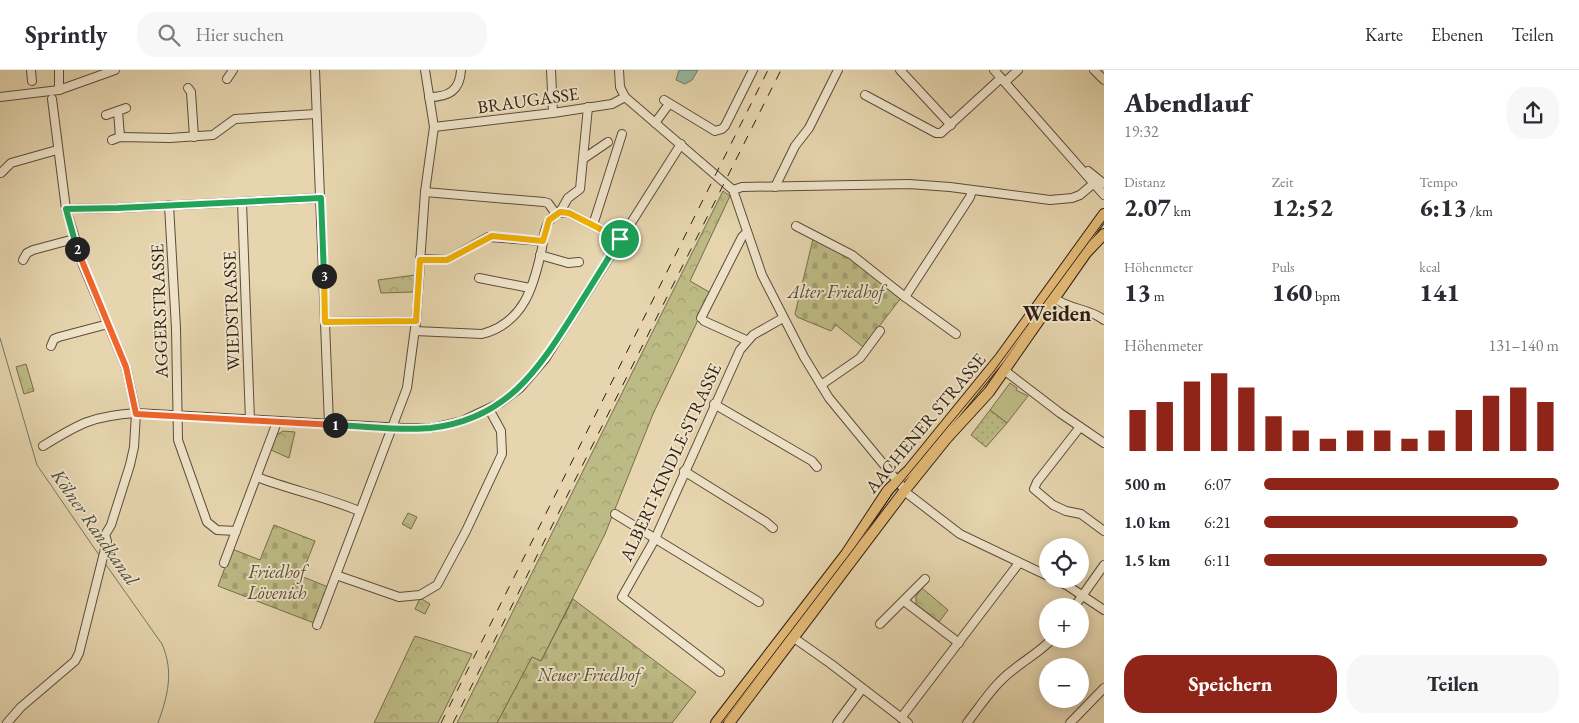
<!DOCTYPE html>
<html lang="de">
<meta charset="utf-8">
<style>
:root{--surface:#fff;--page:#f7f7f7;--text:#2b2b33;--muted:#7c7c81;--line:#e1e1e2;--accent:#8f2418}
body{margin:0;font-family:"EB Garamond",serif;background:var(--page);color:var(--text);height:100vh;display:flex;flex-direction:column;font-size:19px;white-space:nowrap}
*{box-sizing:border-box;margin:0}
p{font-size:16px;color:var(--muted)}
.icon{flex:none;width:28px;height:28px;fill:none;stroke:currentColor;stroke-width:2;stroke-linecap:round;stroke-linejoin:round}
.map{position:relative;flex:1;overflow:hidden}
.drawer{display:flex;flex-direction:column;background:var(--surface);width:475px}
.drawer>*{flex:none}
.tools{position:absolute;left:1039px;top:468px;display:grid;gap:10px}
.tools a{display:grid;place-items:center;width:50px;height:50px;border-radius:50%;background:var(--surface);box-shadow:0 2px 12px #0003;font-size:25px}
.pin{position:absolute;display:grid;place-items:center;width:42px;height:42px;color:#fff;margin:-21px;border:2px solid #fff;border-radius:50%;box-shadow:0 1px 5px #0007}
.km{position:absolute;width:25px;height:25px;margin:-12px;border-radius:50%;background:#222;color:#fff;font-size:14px;line-height:25px;text-align:center}
.round{display:grid;place-items:center;flex:none;width:52px;height:52px;border-radius:20px;background:var(--page)}
.overview{display:flex;align-items:center;justify-content:space-between;height:85px;padding:0 20px}
h1{font-size:28px;font-weight:800;line-height:38px}
.metrics{display:grid;grid-template-columns:repeat(3,1fr);gap:8px;height:85px;padding:5px 20px}
.metrics div{display:grid;align-content:center}
.metrics b{font-size:25px;font-weight:800}
.metrics small{font-size:14px;font-weight:400}
.metrics p{font-size:14px}
.chart{height:140px;padding:10px 20px}
.chart p{display:flex;justify-content:space-between}
.chart svg{width:100%;height:90px;margin-top:5px;stroke:var(--accent);stroke-width:6}
.action{display:flex;gap:10px;margin-top:auto;padding:10px 20px}
.action a{flex:1;height:58px;border-radius:20px;background:var(--accent);color:#fff;font-size:20px;font-weight:800;line-height:58px;text-align:center}
.action a+a{background:var(--page);color:var(--text)}
ul{padding:0 20px;list-style:none;font-size:16px}
li{display:grid;grid-template-columns:80px 60px 1fr;align-items:center;height:38px}
li i{height:12px;border-radius:6px;background:var(--accent)}
header{display:flex;align-items:center;gap:30px;box-sizing:border-box;height:70px;padding:0 25px;background:var(--surface);border-bottom:1px solid var(--line)}
header strong{font-size:24px}
nav{display:flex;gap:28px;margin-inline-start:auto;font-size:18px}
.search{width:350px;height:45px;background:var(--page);display:flex;align-items:center;gap:12px;box-sizing:border-box;padding:0 18px;border-radius:20px;color:var(--muted);font-size:19px}
main{display:flex;flex:1;min-height:0}
.map>svg:first-child{display:block}
.grass{fill:url(#grass-dots);stroke:#766c4c}
.forest{fill:url(#forest-crowns);stroke:#766c4c}
.cemetery{fill:url(#cemetery-stones);stroke:#766c4c}
.pitch{fill:#bdbb85;stroke:#766c4c}
.water{fill:#97b9a4;stroke:#6d7b6a}
.lines{fill:none;stroke-linecap:round;stroke-linejoin:round}
.stream{stroke:#6d7b6a;stroke-width:1}
.minor-casing{stroke:#5d4c3a;stroke-width:10}
.major-casing{stroke:#2f1e13;stroke-width:12}
.minor{stroke:#efe4ca;stroke-width:8}
.major{stroke:#e3ba77;stroke-width:10}
.tram{stroke:#2f1e13;stroke-width:1}
.rail{stroke:#2f1e13;stroke-width:1;stroke-dasharray:9 9;stroke-linecap:butt}
.split-1-casing{stroke:#fff;stroke-width:10}
.split-2-casing{stroke:#fff;stroke-width:10}
.split-3-casing{stroke:#fff;stroke-width:10}
.split-4-casing{stroke:#fff;stroke-width:10}
.split-1{stroke:#22a559;stroke-width:6}
.split-2{stroke:#f0652b;stroke-width:6}
.split-3{stroke:#22a559;stroke-width:6}
.split-4{stroke:#f5b400;stroke-width:6}
.labels{text-anchor:middle;dominant-baseline:central;stroke-width:4;stroke-linejoin:round;paint-order:stroke}
.street-label{font-size:18px;fill:#2f1e13;stroke:#efe4ca}
.park-label{font-size:18px;font-style:italic;fill:#5a4d35;stroke:#efe4ca}
.water-label{font-size:19px;font-style:italic;fill:#4e4c3e;stroke:#efe4ca}
.district-label{font-size:22px;font-weight:bold;fill:#2f1e13;stroke:#efe4ca}
</style>
<header>
<strong>Sprintly</strong>
<div class="search"><svg class="icon" aria-label="search" viewBox="0 0 24 24"><circle cx="10" cy="10" r="6"/><path d="M15 15l6 6"/></svg>Hier suchen</div>
<nav><a>Karte</a><a>Ebenen</a><a>Teilen</a></nav>
</header>
<main>
<div class="map">
<svg width="1104" height="653" viewBox="0 0 1104 653">
<defs>
<pattern id="grass-dots" width="8" height="8" patternUnits="userSpaceOnUse" patternTransform="scale(1.25)"><rect width="8" height="8" fill="#bdbb85"/><path d="M2 2h.1M6 6h.1" fill="none" stroke="#a3a072" stroke-width="1.8" stroke-linecap="round"/></pattern>
<pattern id="forest-crowns" width="20" height="18" patternUnits="userSpaceOnUse" patternTransform="scale(1.25)"><rect width="20" height="18" fill="#bdbb85"/><path d="M2 6a3 3 0 1 1 6 0M12 15a3 3 0 1 1 6 0" fill="none" stroke="#a3a072"/></pattern>
<pattern id="cemetery-stones" width="16" height="16" patternUnits="userSpaceOnUse" patternTransform="scale(1.25)"><rect width="16" height="16" fill="#bdbb85"/><path d="M2 7V4a2 2 0 0 1 4 0v3zM10 15v-3a2 2 0 0 1 4 0v3z" fill="#a3a072"/></pattern>
</defs>
<rect width="100%" height="100%" fill="#e6d5ae"/>
<filter id="stains"><feTurbulence type="fractalNoise" baseFrequency=".004" numOctaves="4"/><feColorMatrix values="0 0 0 0 .2 0 0 0 0 .09 0 0 0 0 .02 0 0 0 .5 -.17"/></filter>
<radialGradient id="worn" r=".72"><stop offset=".6" stop-color="#630" stop-opacity="0"/><stop offset="1" stop-color="#630" stop-opacity=".3"/></radialGradient>
<path class="grass" d="M990,340l17,13 -21,24 -15,-12z"/>
<g class="forest">
<path d="M723,121l7,5 -40,85 21,12 -58,121 -48,120 -64,127 -9,-3 -35,65h-40z"/>
<path d="M415,205l-2,17 -32,1 -3,-13z"/>
<path d="M26,294l8,27 -10,3 -8,-27z"/>
<path d="M283,361l12,1 -6,26 -18,-8 5,-15z"/>
<path d="M408,443l9,4 -6,12 -9,-5z"/>
<path d="M922,518l26,22 -9,12 -23,-18v-8z"/>
<path d="M420,528l10,6 -5,10 -10,-5z"/>
<path d="M415,566l57,18 -34,69h-64z"/>
</g>
<g class="cemetery">
<path d="M813,169l36,18 52,41 -38,49 -27,-22 -5,6 -34,-14 -2,-3z"/>
<path d="M274,455l41,16 -14,35 27,11 -14,36 -96,-37 14,-37 28,11z"/>
<path d="M573,529l123,93 -24,31h-175l35,-66 9,4z"/>
</g>
<path class="pitch" d="M1010,313l7,5 -1,2 12,6 -21,27 -17,-13z"/>
<path class="water" d="M679,0h19l-6,10 -7,4 -9,-4z"/>
<g class="lines">
<g class="stream">
<path d="M0,268l37,127 62,90"/>
<path d="M104,492l58,82c12,28 6,51 -4,79"/>
</g>
<defs>
<g id="minor">
<path d="M31,0l1,11"/>
<path d="M59,0v20"/>
<path d="M315,0l14,354"/>
<path d="M551,0l2,43"/>
<path d="M619,0l1,17 5,10 108,93 29,85 42,82 25,41 79,96 52,40 88,42"/>
<path d="M900,0l51,55"/>
<path d="M994,0l110,125"/>
<path d="M1094,0l10,10"/>
<path d="M227,9l6,-9"/>
<path d="M1005,12l13,-12"/>
<path d="M188,18l3,4 3,45"/>
<path d="M865,25l71,38h5l60,-55"/>
<path d="M0,27l59,-7 56,-20"/>
<path d="M429,27c19,0 31,-6 32,-27"/>
<path d="M664,30l51,31 7,-2 3,-3 28,-56"/>
<path d="M118,41l2,26"/>
<path d="M106,45l20,-7"/>
<path d="M655,53l14,-19"/>
<path d="M434,57l119,-14 59,-9 13,-7"/>
<path d="M112,70l8,-3 50,1 43,-3 22,-16 81,-5"/>
<path d="M583,89l25,-17"/>
<path d="M1088,101l16,13"/>
<path d="M1,103l10,-10 46,-13"/>
<path d="M775,117l20,-41 14,-18 29,-58"/>
<path d="M733,120l9,-3 167,-3 41,3 100,13 22,-2 8,-3 13,-11"/>
<path d="M425,122l119,10 4,1 8,11"/>
<path d="M242,132l8,218"/>
<path d="M169,135l7,123 2,112 29,82 10,8 19,1"/>
<path d="M66,139l52,-1 203,-10"/>
<path d="M560,142l8,-14 12,-9 8,-82"/>
<path d="M593,155l29,-91"/>
<path d="M796,156l56,29 53,42 65,-100 2,-7"/>
<path d="M540,185l28,8 11,-1"/>
<path d="M420,189l27,1 41,-23 55,4"/>
<path d="M23,190l4,-7 6,-3 41,-11"/>
<path d="M479,208l51,10"/>
<path d="M905,227l51,37"/>
<path d="M1054,228c16,12 35,10 50,22"/>
<path d="M701,248l41,-81 5,-5"/>
<path d="M704,251l42,19"/>
<path d="M325,252l91,-1"/>
<path d="M415,261l67,3c42,-11 52,-48 60,-86 2,-13 3,-27 15,-35h12l51,26"/>
<path d="M51,276l3,-7 5,-2 49,-13"/>
<path d="M1004,300l56,43 44,30"/>
<path d="M821,315l39,-27 20,-27"/>
<path d="M714,334l98,57 5,6"/>
<path d="M1080,357l-43,55 -3,7 19,16 13,6 15,3 23,17"/>
<path d="M43,376c37,-23 50,-30 93,-33l267,15h29l30,-7 38,-18 20,-15 25,-29 136,-215"/>
<path d="M684,401l82,51 7,6"/>
<path d="M257,407c34,13 69,20 102,34"/>
<path d="M615,444l144,88"/>
<path d="M224,493l53,-141"/>
<path d="M336,505l63,22 21,-2 17,-10 29,-54 36,-77 -1,-23 -12,-22"/>
<path d="M1053,509l15,7 36,24"/>
<path d="M904,531l55,42"/>
<path d="M1075,536l29,-41"/>
<path d="M880,554l45,-45"/>
<path d="M317,555l90,-237 9,-67 9,-129 9,-65 -9,-57"/>
<path d="M794,568l37,26 77,59"/>
<path d="M720,602l-98,-75 33,-58 85,-189 13,-15 30,-17"/>
<path d="M901,648l118,-155"/>
<path d="M7,653l14,-16 54,-46 4,-8 28,-112 -2,-6 6,-10 19,-60 4,-18 2,-34 -10,-46 -43,-102 -17,-56 -14,-110"/>
<path d="M837,653l25,-34"/>
<path d="M967,653c14,-18 27,-39 46,-53 13,-11 27,-18 39,-31"/>
<path d="M1070,653l34,-35"/>
</g>
<g id="major">
<path d="M716,653l130,-169 42,-64 21,-20 91,-112 104,-144"/>
<path d="M729,653l176,-233 41,-51 43,-47 97,-139 18,-19"/>
</g>
</defs>
<use href="#minor" class="minor-casing"/>
<use href="#major" class="major-casing"/>
<use href="#minor" class="minor"/>
<use href="#major" class="major"/>
<path class="tram" d="M721,653l134,-176 38,-54 101,-122 110,-150"/>
<g class="rail">
<path d="M441,653l327,-653"/>
<path d="M453,653l328,-653"/>
</g>
</g>
<g class="lines">
<defs>
<path id="split-1" d="M335,355c32,1 65,6 96,3 75,-9 106,-56 143,-115 15,-24 31,-49 46,-74"/>
<path id="split-2" d="M77,179l49,118 10,47 199,11"/>
<path id="split-3" d="M77,179l-11,-40 52,-1 203,-10 3,78"/>
<path id="split-4" d="M324,206l1,46 91,-1 4,-61h27l45,-24 51,5 6,-21 11,-8 9,1 51,26"/>
</defs>
<use href="#split-1" class="split-1-casing"/>
<use href="#split-2" class="split-2-casing"/>
<use href="#split-3" class="split-3-casing"/>
<use href="#split-4" class="split-4-casing"/>
<use href="#split-1" class="split-1"/>
<use href="#split-2" class="split-2"/>
<use href="#split-3" class="split-3"/>
<use href="#split-4" class="split-4"/>
</g>
<g class="labels">
<g class="street-label">
<text transform="translate(528 30) rotate(-8)">BRAUGASSE</text>
<text transform="translate(159 241) rotate(-92)">AGGERSTRASSE</text>
<text transform="translate(231 241) rotate(-92)">WIEDSTRASSE</text>
<text transform="translate(925 353) rotate(-50)">AACHENER STRASSE</text>
<text transform="translate(670 392) rotate(-65)">ALBERT-KINDLE-STRASSE</text>
</g>
<g class="park-label">
<text x="836" y="221">Alter Friedhof</text>
<text x="277" y="501">Friedhof<tspan x="277" dy="21">Lövenich</tspan></text>
<text x="589" y="604">Neuer Friedhof</text>
</g>
<g class="water-label">
<text transform="translate(95 457) rotate(55)">Kölner Randkanal</text>
</g>
<g class="district-label">
<text x="1057" y="243">Weiden</text>
</g>
</g>
<rect width="100%" height="100%" filter="url(#stains)"/>
<rect width="100%" height="100%" fill="url(#worn)"/>
</svg>
<div class="tools">
<a><svg class="icon" aria-label="locate" viewBox="0 0 24 24"><circle cx="12" cy="12" r="6"/><path d="M12 2v4M12 18v4M2 12h4M18 12h4"/></svg></a>
<a>+</a>
<a>−</a>
</div>
<div class="pin" style="left:620px;top:169px;background:#1e9e55"><svg class="icon" aria-label="arrive" viewBox="0 0 24 24"><path d="M6 21V4h12l-3 4 3 4H6"/></svg></div>
<b class="km" style="left:335px;top:355px">1</b>
<b class="km" style="left:77px;top:179px">2</b>
<b class="km" style="left:324px;top:206px">3</b>
</div>
<section class="drawer">
<div class="overview"><div><h1>Abendlauf</h1><p>19:32</p></div><a class="round"><svg class="icon" aria-label="share" viewBox="0 0 24 24"><path d="M12 15V3M7 8l5-5 5 5M5 13v7h14v-7"/></svg></a></div>
<div class="metrics">
<div><p>Distanz</p><b>2.07<small> km</small></b></div>
<div><p>Zeit</p><b>12:52</b></div>
<div><p>Tempo</p><b>6:13<small> /km</small></b></div>
</div>
<div class="metrics">
<div><p>Höhenmeter</p><b>13<small> m</small></b></div>
<div><p>Puls</p><b>160<small> bpm</small></b></div>
<div><p>kcal</p><b>141</b></div>
</div>
<div class="chart"><p><span>Höhenmeter</span>131–140 m</p>
<svg viewBox="0 0 160 44" preserveAspectRatio="none"><path d="M5 44V24M15 44V20M25 44V10M35 44V6M45 44V13M55 44V27M65 44V34M75 44V38M85 44V34M95 44V34M105 44V38M115 44V34M125 44V24M135 44V17M145 44V13M155 44V20"/></svg>
</div>
<ul>
<li><b>500 m</b>6:07<i style="width:100%"></i></li>
<li><b>1.0 km</b>6:21<i style="width:86%"></i></li>
<li><b>1.5 km</b>6:11<i style="width:96%"></i></li>
</ul>
<div class="action"><a>Speichern</a><a>Teilen</a></div>
</section>
</main>
